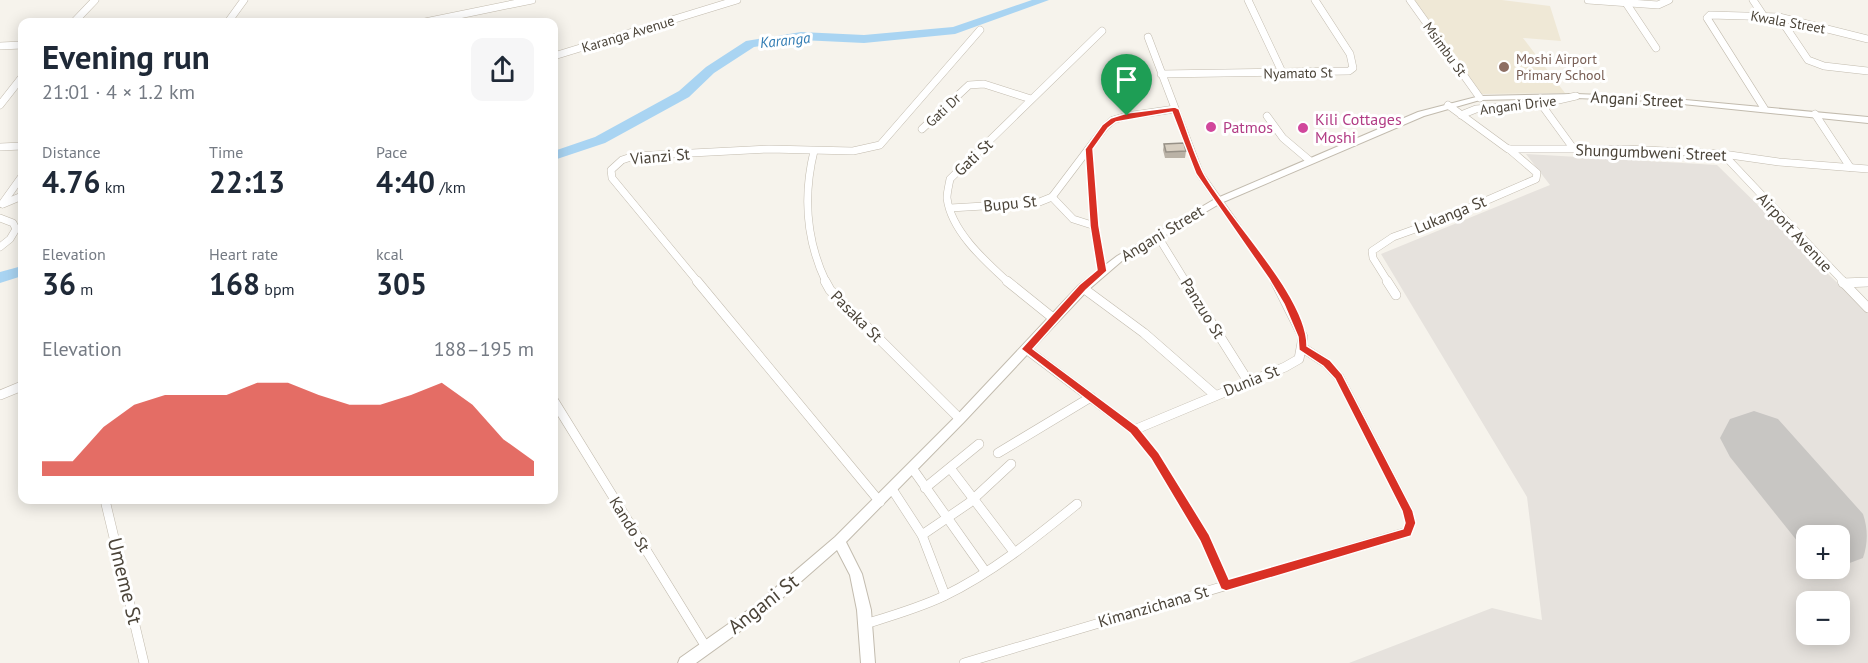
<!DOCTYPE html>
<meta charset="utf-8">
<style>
:root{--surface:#fff;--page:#f6f6f7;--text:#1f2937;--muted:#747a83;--accent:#d93025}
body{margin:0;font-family:"PT Sans",sans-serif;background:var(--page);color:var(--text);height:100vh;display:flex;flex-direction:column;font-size:22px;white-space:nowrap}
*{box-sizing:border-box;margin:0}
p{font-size:20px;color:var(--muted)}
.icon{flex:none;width:33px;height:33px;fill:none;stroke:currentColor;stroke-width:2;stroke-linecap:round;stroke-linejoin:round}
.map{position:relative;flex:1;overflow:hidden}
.side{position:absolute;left:18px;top:18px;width:540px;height:486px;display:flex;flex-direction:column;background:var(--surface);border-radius:12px;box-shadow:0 3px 15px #0003}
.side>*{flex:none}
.controls{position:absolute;left:1796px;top:525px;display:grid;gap:12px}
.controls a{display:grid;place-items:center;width:54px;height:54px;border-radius:12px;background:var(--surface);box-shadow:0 3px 15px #0003;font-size:30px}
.pin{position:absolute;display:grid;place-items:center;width:51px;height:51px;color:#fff;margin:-62px -26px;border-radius:50% 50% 50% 0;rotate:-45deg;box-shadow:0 0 6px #0007}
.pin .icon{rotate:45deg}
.round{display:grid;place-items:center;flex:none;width:63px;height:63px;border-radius:12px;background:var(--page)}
.head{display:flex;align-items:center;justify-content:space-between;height:102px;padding:0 24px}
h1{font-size:33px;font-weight:800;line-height:45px}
.metrics{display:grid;grid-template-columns:repeat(3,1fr);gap:9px;height:102px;padding:6px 24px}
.metrics div{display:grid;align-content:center}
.metrics b{font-size:30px;font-weight:800}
.metrics small{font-size:16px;font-weight:400}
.metrics p{font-size:16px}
.chart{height:168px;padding:12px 24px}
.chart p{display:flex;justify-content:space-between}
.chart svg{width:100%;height:108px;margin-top:6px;fill:var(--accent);opacity:.7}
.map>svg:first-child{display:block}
.industrial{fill:#e6e2dd;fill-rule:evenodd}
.education{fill:#efe8d6}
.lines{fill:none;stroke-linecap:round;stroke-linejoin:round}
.river{fill:#a9d4f2;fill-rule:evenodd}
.runway{fill:#c8c6c3;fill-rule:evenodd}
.minor-far1-casing{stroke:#c2bbae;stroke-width:8}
.minor-casing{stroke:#c2bbae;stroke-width:10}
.tertiary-casing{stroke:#c2bbae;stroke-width:2}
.minor-far1{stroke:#fff;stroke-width:7}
.minor{stroke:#fff;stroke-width:9}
.tertiary{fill:#fff;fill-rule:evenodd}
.wall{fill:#bab2a6}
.building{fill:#d8cfc1;stroke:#979187;stroke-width:1.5}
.route{fill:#d93025;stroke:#fff;stroke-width:1.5;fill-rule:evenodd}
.education-dot{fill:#8d6e63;stroke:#fff;stroke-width:2}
.hotel-dot{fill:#d1479c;stroke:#fff;stroke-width:2}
.labels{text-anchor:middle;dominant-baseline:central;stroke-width:6;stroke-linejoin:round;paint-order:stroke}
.far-street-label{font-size:14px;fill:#4b4439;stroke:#fff}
.far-education-label{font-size:14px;fill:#785e54;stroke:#fff;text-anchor:start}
.far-water-label{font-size:15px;font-style:italic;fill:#2e7ab2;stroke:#fff}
.street-label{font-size:16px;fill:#4b4439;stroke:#fff}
.hotel-label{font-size:16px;fill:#b23c85;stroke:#fff;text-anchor:start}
.near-street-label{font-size:20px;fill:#4b4439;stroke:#fff}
</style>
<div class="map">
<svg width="1868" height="663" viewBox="0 0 1868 663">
<rect width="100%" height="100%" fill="#f6f3ec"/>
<path class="industrial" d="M1526,154l191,11 151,148v350h-519l143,-55 50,12 -15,-123 -146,-243 169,-69zM1806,536h33v32h-33zM1806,602h33v32h-33z"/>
<path class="education" d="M1414,0h88l48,6 11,35 -38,-3 42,55 -84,1z"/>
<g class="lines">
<g class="river">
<path d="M1032,0h17l-94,34 -91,9 -63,-3 -47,7 -40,26 -25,24 -84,46 -51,17v-9l41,-14 84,-46 27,-24 40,-26 55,-9 63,3 89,-8z"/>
<path d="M22,266v10l-22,7v-11z"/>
</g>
<path class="runway" d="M1754,411l24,8 85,95c5,15 5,29 0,44l-24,9v-31h-33v16l-76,-95 -10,-19 10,-19z"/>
<defs>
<g id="minor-far1">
<path d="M1248,0l35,74"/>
<path d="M1410,0l70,98"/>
<path d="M1588,0l70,5 11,-5"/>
<path d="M1753,0l10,15"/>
<path d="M1626,3l30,45"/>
<path d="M1779,17l29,43 16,6 44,5"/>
<path d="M74,22l21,-22"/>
<path d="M196,22h33"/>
<path d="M228,22l16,-22"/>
<path d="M425,22l107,-22"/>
<path d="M1148,37l52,137 76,108"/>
<path d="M0,46l22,-1"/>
<path d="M554,56l183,-56"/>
<path d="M1161,74l188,-3 4,-3 -3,-14 -35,-54"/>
<path d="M1541,104l32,44"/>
<path d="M0,105l22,-28"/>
<path d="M1448,105l60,44h119l96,5 56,8 89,7"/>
<path d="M1764,108l-57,-90 3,-3 69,2 89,22"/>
<path d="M1815,114l35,53"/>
<path d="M1461,115l15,-6 65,-5 35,-8"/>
<path d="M1267,116l16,22 26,22"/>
<path d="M922,129l47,-44 15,-1 47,15"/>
<path d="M0,147l22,-1"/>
<path d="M1089,149l6,77 7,45"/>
<path d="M814,151c-11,45 -8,89 12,131"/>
<path d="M1723,154l121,128"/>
<path d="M1052,197l21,22 22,7"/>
<path d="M2,204l20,-28"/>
<path d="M3,204l19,-8"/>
<path d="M950,208l87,-5 15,-6 53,-70 8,-7 14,-4 48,-7"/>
<path d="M0,218l13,5 3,6 -6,10 -10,8"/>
<path d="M1157,235l29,47"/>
<path d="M698,282l-86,-104 -1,-8 11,-10 12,-4 135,-7 84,2 27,-6 100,-115"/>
<path d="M1008,282c-23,-21 -57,-51 -61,-84 0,-6 2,-13 3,-19l152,-148"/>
<path d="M1388,282l-15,-24 -1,-7 21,-14 53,-19 90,-39 1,-6 -28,-24"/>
</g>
<g id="minor">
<path d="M697,281l183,221"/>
<path d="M825,281l5,9 130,129"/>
<path d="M1007,281l46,37"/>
<path d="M1185,281l63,100"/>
<path d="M1387,281l9,14"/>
<path d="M1842,281l26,27"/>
<path d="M1843,283l25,-1"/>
<path d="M1083,288l61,45 71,62"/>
<path d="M1026,349l108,81 21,26 50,82 21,47"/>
<path d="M0,395l22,-9"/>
<path d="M554,401l152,246"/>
<path d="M1134,430l151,-63 14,-8 4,-22 -28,-56"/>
<path d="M998,453l93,-56"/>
<path d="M912,468l73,103"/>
<path d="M950,468l64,84"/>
<path d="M925,488l54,-44"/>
<path d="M892,489l30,46 23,60"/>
<path d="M105,500l39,163"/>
<path d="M922,535l47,-32 42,-39"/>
<path d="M865,624c26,-8 54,-16 79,-28 48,-23 91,-58 133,-92"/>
<path d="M964,663l443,-131 4,-9 -3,-12 -69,-134 -13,-14 -23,-15"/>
</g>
<path id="tertiary" d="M1576,94l77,3 215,20v6l-215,-22 -77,-3 -96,2 -56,16 -203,87 -98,57 -36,31 -123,131 -118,120 16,32 9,36 4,53h-14l-4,-53 -7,-35 -13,-25 -73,64 -68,49h-18l2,-5 74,-52 81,-69 121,-121 123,-131 38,-29 98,-57 203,-87 62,-16z"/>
</defs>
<use href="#minor-far1" class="minor-far1-casing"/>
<use href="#minor" class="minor-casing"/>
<use href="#tertiary" class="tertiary-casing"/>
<use href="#minor-far1" class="minor-far1"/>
<use href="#minor" class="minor"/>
<use href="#tertiary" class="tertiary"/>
</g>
<path class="wall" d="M1164,144l22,7 -1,7h-20l-2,-8z"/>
<path class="building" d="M1184,143l2,8 -20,1 -2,-8z"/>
<path class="route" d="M1175,107l4,2c8,21 15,45 25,65 24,44 104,123 103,172l23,14 12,14 71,137 3,12 -5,13 -185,55 -5,-2 -21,-48 -49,-82 -21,-26 -109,-84 58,-64 18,-15 -7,-44 -5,-77 17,-24 9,-7 16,-5zM1172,112l24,62 73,105 15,25 14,33 1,13 24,16 12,13 67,132 3,12 -2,6 -174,50 -20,-45 -50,-81 -21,-26 -105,-78 53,-59 21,-19 -8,-45 -6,-77 15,-21 8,-6z"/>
<circle class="education-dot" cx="1504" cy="67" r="6"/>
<g class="hotel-dot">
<circle cx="1211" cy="127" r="6"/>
<circle cx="1303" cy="128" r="6"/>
</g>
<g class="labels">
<g class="far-street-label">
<text transform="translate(1788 22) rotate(10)">Kwala Street</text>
<text transform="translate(628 34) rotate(-17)">Karanga Avenue</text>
<text transform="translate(1445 49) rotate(54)">Msimbu St</text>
<text transform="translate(1298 73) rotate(-1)">Nyamato St</text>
<text transform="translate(1518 105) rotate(-7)">Angani Drive</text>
<text transform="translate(943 110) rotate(-43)">Gati Dr</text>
</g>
<g class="far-education-label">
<text x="1516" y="59">Moshi Airport<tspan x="1516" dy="16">Primary School</tspan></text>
</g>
<g class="far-water-label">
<text transform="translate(785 40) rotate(-6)">Karanga</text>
</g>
<g class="street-label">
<text transform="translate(1637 99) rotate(3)">Angani Street</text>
<text transform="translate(1651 152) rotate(2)">Shungumbweni Street</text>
<text transform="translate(660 156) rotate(-5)">Vianzi St</text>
<text transform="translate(973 157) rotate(-43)">Gati St</text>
<text transform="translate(1010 203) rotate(-6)">Bupu St</text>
<text transform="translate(1450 214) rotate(-22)">Lukanga St</text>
<text transform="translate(1795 232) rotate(47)">Airport Avenue</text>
<text transform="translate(1162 233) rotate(-31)">Angani Street</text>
<text transform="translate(1203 308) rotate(58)">Panzuo St</text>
<text transform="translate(857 316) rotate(45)">Pasaka St</text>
<text transform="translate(1251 380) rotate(-22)">Dunia St</text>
<text transform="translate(630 524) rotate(58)">Kando St</text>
<text transform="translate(1153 606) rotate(-16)">Kimanzichana St</text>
</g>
<g class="hotel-label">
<text x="1315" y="119">Kili Cottages<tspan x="1315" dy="18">Moshi</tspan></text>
<text x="1223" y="127">Patmos</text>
</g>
<g class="near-street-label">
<text transform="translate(125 581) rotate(76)">Umeme St</text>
<text transform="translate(763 604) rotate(-38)">Angani St</text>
</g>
</g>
</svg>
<div class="controls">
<a>+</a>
<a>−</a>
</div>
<div class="pin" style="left:1127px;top:116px;background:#1e9e55"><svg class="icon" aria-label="arrive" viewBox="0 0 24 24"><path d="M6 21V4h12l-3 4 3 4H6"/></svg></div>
<section class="side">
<div class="head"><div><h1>Evening run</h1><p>21:01 · 4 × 1.2 km</p></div><a class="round"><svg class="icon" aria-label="share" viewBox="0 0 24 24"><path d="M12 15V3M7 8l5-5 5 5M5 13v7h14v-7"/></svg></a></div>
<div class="metrics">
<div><p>Distance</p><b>4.76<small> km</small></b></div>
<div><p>Time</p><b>22:13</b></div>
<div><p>Pace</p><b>4:40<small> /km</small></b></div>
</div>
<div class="metrics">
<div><p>Elevation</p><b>36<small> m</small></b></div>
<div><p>Heart rate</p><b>168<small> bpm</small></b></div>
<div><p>kcal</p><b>305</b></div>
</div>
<div class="chart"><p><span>Elevation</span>188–195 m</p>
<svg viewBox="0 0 160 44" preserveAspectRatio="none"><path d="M0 44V38L10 38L20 24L30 15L40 11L50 11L60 11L70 6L80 6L90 11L100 15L110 15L120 11L130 6L140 15L150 29L160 38V44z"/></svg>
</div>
</section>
</div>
